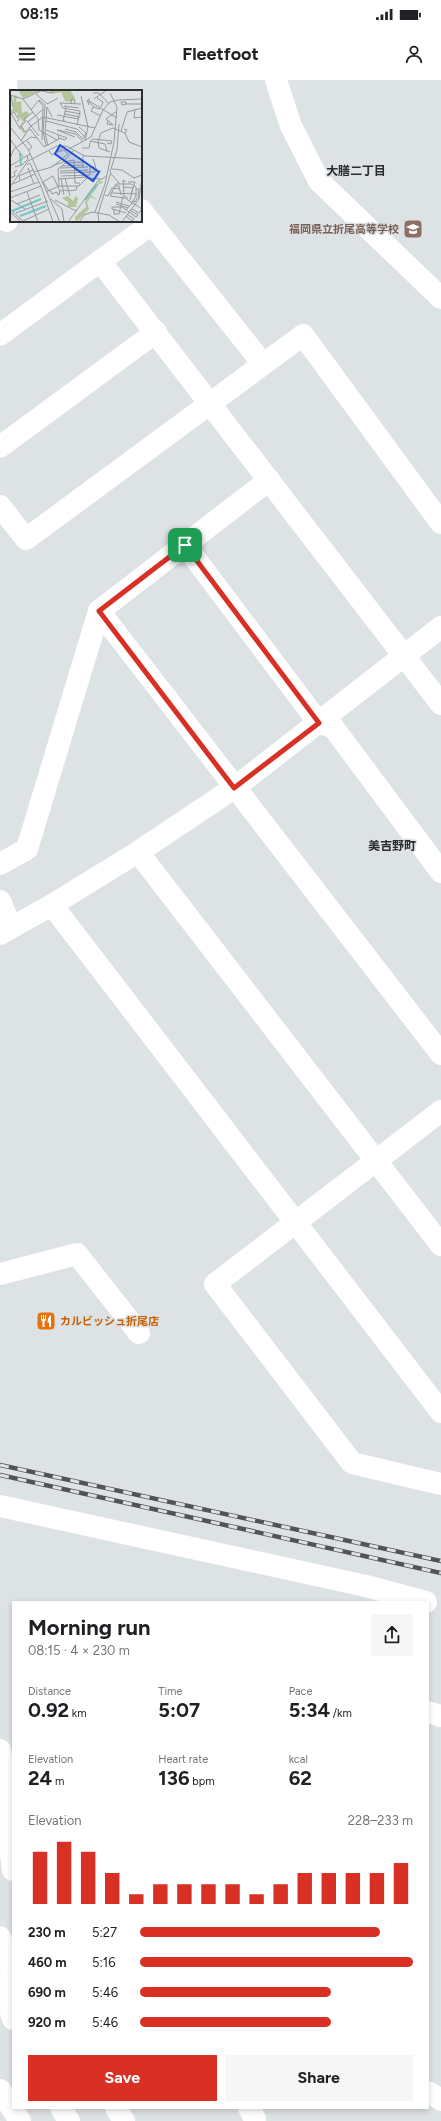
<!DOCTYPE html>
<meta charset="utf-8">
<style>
:root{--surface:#fff;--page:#f6f6f6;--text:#202124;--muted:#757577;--accent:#d93025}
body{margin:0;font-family:Figtree,"Noto Sans JP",sans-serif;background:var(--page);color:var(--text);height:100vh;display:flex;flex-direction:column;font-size:15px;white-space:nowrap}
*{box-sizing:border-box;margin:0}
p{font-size:13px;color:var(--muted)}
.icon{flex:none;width:22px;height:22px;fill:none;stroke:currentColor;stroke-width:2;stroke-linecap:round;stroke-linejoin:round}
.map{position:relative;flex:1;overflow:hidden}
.details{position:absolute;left:12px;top:1521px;width:417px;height:508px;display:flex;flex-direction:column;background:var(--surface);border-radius:0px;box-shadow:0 2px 6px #0003}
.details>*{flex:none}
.pin{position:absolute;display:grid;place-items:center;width:34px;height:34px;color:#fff;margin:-17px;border-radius:8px;box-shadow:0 2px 6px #0006}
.round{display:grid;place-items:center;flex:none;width:42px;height:42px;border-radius:0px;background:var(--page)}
.head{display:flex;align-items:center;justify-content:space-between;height:68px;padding:0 16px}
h1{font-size:22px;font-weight:700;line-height:30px}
.figures{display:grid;grid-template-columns:repeat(3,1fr);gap:6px;height:68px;padding:4px 16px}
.figures div{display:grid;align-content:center}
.figures b{font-size:20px;font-weight:700}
.figures small{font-size:11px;font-weight:400}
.figures p{font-size:11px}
.chart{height:112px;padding:8px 16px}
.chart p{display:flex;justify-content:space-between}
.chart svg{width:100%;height:72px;margin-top:4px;stroke:var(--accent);stroke-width:6}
.primary-button{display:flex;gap:8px;margin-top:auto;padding:8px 16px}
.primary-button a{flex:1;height:46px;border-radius:0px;background:var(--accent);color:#fff;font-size:16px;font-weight:700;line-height:46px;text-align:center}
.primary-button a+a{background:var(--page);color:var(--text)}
ul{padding:0 16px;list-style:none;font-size:13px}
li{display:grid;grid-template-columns:64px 48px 1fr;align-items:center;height:30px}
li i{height:10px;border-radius:5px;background:var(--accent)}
.status{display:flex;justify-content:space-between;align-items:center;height:28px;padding:0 20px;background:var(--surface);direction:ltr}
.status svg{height:11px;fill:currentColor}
header{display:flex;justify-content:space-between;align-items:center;height:52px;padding:0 16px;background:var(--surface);font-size:18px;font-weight:700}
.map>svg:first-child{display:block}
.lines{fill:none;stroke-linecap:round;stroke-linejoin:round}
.minor{stroke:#fff;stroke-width:22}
.trunk{stroke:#fff;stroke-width:22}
.rail-casing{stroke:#515456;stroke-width:4.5}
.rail{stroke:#dde2e5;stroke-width:3;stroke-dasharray:9;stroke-linecap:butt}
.route-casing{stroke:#fff;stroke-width:8}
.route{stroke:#d93025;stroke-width:5}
.labels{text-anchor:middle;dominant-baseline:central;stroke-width:3;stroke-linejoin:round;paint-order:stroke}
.education-label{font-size:11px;font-weight:bold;fill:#785e54;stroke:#dde2e5;text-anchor:end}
.food-label{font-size:11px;font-weight:bold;fill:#c56008;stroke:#dde2e5;text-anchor:start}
.neighbourhood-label{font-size:12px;font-weight:bold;fill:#2b2d2e;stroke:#dde2e5}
.inset-river{fill:none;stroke:#76c4c7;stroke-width:2}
.inset-road{fill:none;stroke:#969a9c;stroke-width:1}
.view{fill:#1d4ed8;fill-opacity:0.15;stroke:#1d4ed8;stroke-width:2}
.inset-edge{fill:none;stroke:#2b2d2e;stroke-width:2}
</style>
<div class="status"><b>08:15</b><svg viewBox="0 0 49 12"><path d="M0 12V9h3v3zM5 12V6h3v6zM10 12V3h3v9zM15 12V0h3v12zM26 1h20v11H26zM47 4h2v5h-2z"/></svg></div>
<header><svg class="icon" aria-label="menu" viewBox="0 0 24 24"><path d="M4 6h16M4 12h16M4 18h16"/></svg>Fleetfoot<svg class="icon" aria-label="person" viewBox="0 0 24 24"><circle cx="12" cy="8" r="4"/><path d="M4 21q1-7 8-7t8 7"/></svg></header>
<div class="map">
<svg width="441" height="2041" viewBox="0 0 441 2041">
<rect width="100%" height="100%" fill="#dde2e5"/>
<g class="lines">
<g class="minor">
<path d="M6,0l2,51 -1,90"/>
<path d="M276,0l15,46 28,55 122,117"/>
<path d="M141,130l122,154"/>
<path d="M100,181l52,-37"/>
<path d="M0,255l100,-74 341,443"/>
<path d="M0,367l156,-115"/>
<path d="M0,426l26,33 277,-204 138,188"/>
<path d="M185,465l134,178 14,4 108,145"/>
<path d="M99,531l342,443"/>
<path d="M138,772l303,393"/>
<path d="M0,784l27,-15 72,-238 170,-131"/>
<path d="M0,821l11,26"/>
<path d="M52,825l389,507"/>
<path d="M0,854l52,-29 86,-53 96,-64 207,-161"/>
<path d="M441,1031l-226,173 137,179 89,21"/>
<path d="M0,1194l77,-20 62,79"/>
<path d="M0,1426l366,80 60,16"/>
<path d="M428,1632l13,4"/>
<path d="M428,2012l13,8"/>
<path d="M249,2028l6,11"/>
</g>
<g class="trunk">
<path d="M0,1670l5,35"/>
<path d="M0,1691l13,99"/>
<path d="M0,1857l13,35"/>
<path d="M0,1902l13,37"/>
<path d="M0,2010l20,31"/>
<path d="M61,2028l8,13"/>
<path d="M116,2028l8,13"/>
</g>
<defs>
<g id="rail">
<path d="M0,1385l441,96"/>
<path d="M0,1395l441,98"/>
</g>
</defs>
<use href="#rail" class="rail-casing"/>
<use href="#rail" class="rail"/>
</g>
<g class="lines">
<defs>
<path id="route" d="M185,465l134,178 -85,65 -135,-177z"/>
</defs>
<use href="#route" class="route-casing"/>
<use href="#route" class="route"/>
</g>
<defs>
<symbol id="school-square" viewBox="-11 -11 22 22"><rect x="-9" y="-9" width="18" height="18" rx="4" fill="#8d6e63" stroke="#dde2e5"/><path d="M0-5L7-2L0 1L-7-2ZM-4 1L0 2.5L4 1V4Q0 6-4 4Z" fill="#fff"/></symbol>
<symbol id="restaurant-square" viewBox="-11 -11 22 22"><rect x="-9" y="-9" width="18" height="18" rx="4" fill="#e8710a" stroke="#dde2e5"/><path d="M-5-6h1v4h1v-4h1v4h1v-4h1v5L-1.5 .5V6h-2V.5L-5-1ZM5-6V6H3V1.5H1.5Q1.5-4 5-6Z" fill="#fff"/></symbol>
</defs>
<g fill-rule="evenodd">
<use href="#school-square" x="402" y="138" width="22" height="22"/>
<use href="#restaurant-square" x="35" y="1230" width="22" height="22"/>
</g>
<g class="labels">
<g class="education-label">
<text x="399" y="149">福岡県立折尾高等学校</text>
</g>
<g class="food-label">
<text x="60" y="1241">カルビッシュ折尾店</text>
</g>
<g class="neighbourhood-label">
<text x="356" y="91">大膳二丁目</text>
<text x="392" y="766">美吉野町</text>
</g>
</g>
<g transform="translate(10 10)">
<rect width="132" height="132" fill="#dde2e5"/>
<path d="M8,0h24l-19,8zM38,0h22l5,8 -4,4 -6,-1 -4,-9 -9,2zM4,5l3,1 -1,6 5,-1 1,12 5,-2 2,3 -7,11 3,10 -6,-8 4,-6 -6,-5 1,-3 -8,-2 3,-2zM92,91l1,2 -4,1 -3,5 -5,6 7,5 -7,-3 -4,5 2,7 -13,13 -1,-5 11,-10 -1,-5 14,-20zM58,106l5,5 3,-5 2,2 -2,9h-8v-5l-6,-4z" fill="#b4c599"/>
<path class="inset-river" d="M10,63l1,12M75,110l12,-16M2,121l29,-12M10,126l26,-10"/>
<path class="inset-road" d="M32,1l9,2 3,-3M83,3h6l10,11M26,4l11,10 11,-6M0,5l13,4 15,20 1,11 18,10M1,5l2,12M71,6l7,31 -3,14M79,8v3l28,17M87,8l6,4 -2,5M13,9l20,-9M84,9l13,-9M29,11l4,5 -1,34M111,12h5v2l-4,1zM61,14l1,-5 3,1 -1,4M116,14h16M79,15l-2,-5 7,7M54,16l15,2M90,19l-7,-2 -2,4 10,5M125,19l-1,9 8,-1M21,20l8,-10 6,5 -2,27 3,14M132,20v23M0,21l10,18M55,21l16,3M70,21l-17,-3 -3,-5 21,1M2,23l2,-1 5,8 -2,1M55,24l15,3M47,25l22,4M16,30l13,16M36,31l31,8 8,8M55,31h-2l3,-14M98,31l-1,3 6,1 -7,-6 11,-8M18,32l14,-12M67,35l3,-14M0,37l18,22 32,73M20,39l14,18 15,-8 -1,-4M20,39l-5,3 -4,-6 4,-4 -1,-3 9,-7M55,39l11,3 7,7 3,-6 -7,-6M114,39l3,1 -2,3 4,9 13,5M36,40l21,8 -2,2 -6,-2M47,40l19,4 6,7M47,40l18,7M111,41l6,-19 15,-4M0,49l13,18M11,51l9,-14 13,-10 52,11M17,51l5,6 -4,4M80,51l15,3 2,7M38,56l-3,-13 2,-26 5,10M72,58h7l1,-6 3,-3 19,2 -1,3 -4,-1M59,59l22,-12 12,-27 7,-8 8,-2 24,-1M39,61l3,4 10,-7M100,62l-11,-4 -1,-7 3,-8 12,-5 12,5M0,68l4,-9 17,-12 6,1M83,69l4,12h4M55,73l18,-1M17,75l3,-2 4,9M0,76l20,-12M42,76l11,-4 11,-12M52,76l21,-1M5,77l7,-2 6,-6 -1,-4M18,78l6,16M50,78l28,-1M73,78v-13M102,79l10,1 12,8 8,-3M50,81l28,-1M100,82l7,-22 2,-26M50,83l30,-1M101,84l9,10M51,86l29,-1v-3h5l-1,-5h-4v5M0,88l5,-2 -1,-4 3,-2M51,88l3,17M55,88l5,18M48,89l29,-2M10,90l-1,-4 14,-6M116,92l-3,-2 1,16 4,2M118,92h7l-4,12M3,94l22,-10M31,96l-7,-14 18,-5 16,-13 -4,-4 -6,2M49,96l-1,-17 10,-8 6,-1 1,23h4l1,2M105,96h4l2,9M0,97l18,-26 29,-15h9l19,10 57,3M113,97l10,1 -3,12M40,100l2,4 5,-2 1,3 2,-1 -1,-3M39,101l-6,-9 10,-6 7,15 7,-1M57,101l9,-1 1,-4M0,102l29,-10M17,102l11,30M36,102l13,-6h20l8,-8 14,1M101,103l26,1M95,105l3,1 4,-8 8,1M0,108l31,-12 12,36M41,109l11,10 2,13M1,110l14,9M45,110l21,11M122,111l3,1 3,-5 1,-8h-3M106,112l13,4M7,114l23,-9M106,114l12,4M0,119l14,13M104,119v5h5l4,-18M122,119l7,4 3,-4M116,120l6,-7 4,-7v-9l-5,-3h-15l-6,12 14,2h1l7,5 4,2 6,4M0,122l11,10M85,122l10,-28 9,-42 3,-35 -7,-14M6,123l32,-12M116,123l-14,-4v-2h10l14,10 2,-2 -7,-4M116,126l6,5 2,-2 -7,-5M11,132l28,-13M58,132l30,-41 9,-5M69,132l5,-7 8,-3 17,3 11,7M89,132l-1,-8 13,-42M112,132l17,-23 3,-20"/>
<path class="view" d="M50,55l39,27 -6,9 -38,-27z"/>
<rect width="132" height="132" class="inset-edge"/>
</g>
</svg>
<div class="pin" style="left:185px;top:465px;background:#1e9e55"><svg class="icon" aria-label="arrive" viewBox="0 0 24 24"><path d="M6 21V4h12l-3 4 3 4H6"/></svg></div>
<section class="details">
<div class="head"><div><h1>Morning run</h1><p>08:15 · 4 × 230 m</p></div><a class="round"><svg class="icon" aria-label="share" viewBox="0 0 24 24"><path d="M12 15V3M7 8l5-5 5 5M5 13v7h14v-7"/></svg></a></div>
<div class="figures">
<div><p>Distance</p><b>0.92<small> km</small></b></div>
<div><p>Time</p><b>5:07</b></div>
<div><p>Pace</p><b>5:34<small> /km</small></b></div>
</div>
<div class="figures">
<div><p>Elevation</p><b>24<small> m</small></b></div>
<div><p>Heart rate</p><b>136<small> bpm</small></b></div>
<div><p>kcal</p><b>62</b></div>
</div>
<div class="chart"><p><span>Elevation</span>228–233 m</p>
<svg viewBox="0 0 160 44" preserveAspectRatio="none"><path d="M5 44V12M15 44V6M25 44V12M35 44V25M45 44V38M55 44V32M65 44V32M75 44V32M85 44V32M95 44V38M105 44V32M115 44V25M125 44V25M135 44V25M145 44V25M155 44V19"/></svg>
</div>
<ul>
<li><b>230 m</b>5:27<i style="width:88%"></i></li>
<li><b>460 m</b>5:16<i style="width:100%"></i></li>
<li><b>690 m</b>5:46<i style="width:70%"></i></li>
<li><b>920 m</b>5:46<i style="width:70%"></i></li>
</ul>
<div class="primary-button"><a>Save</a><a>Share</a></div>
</section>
</div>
